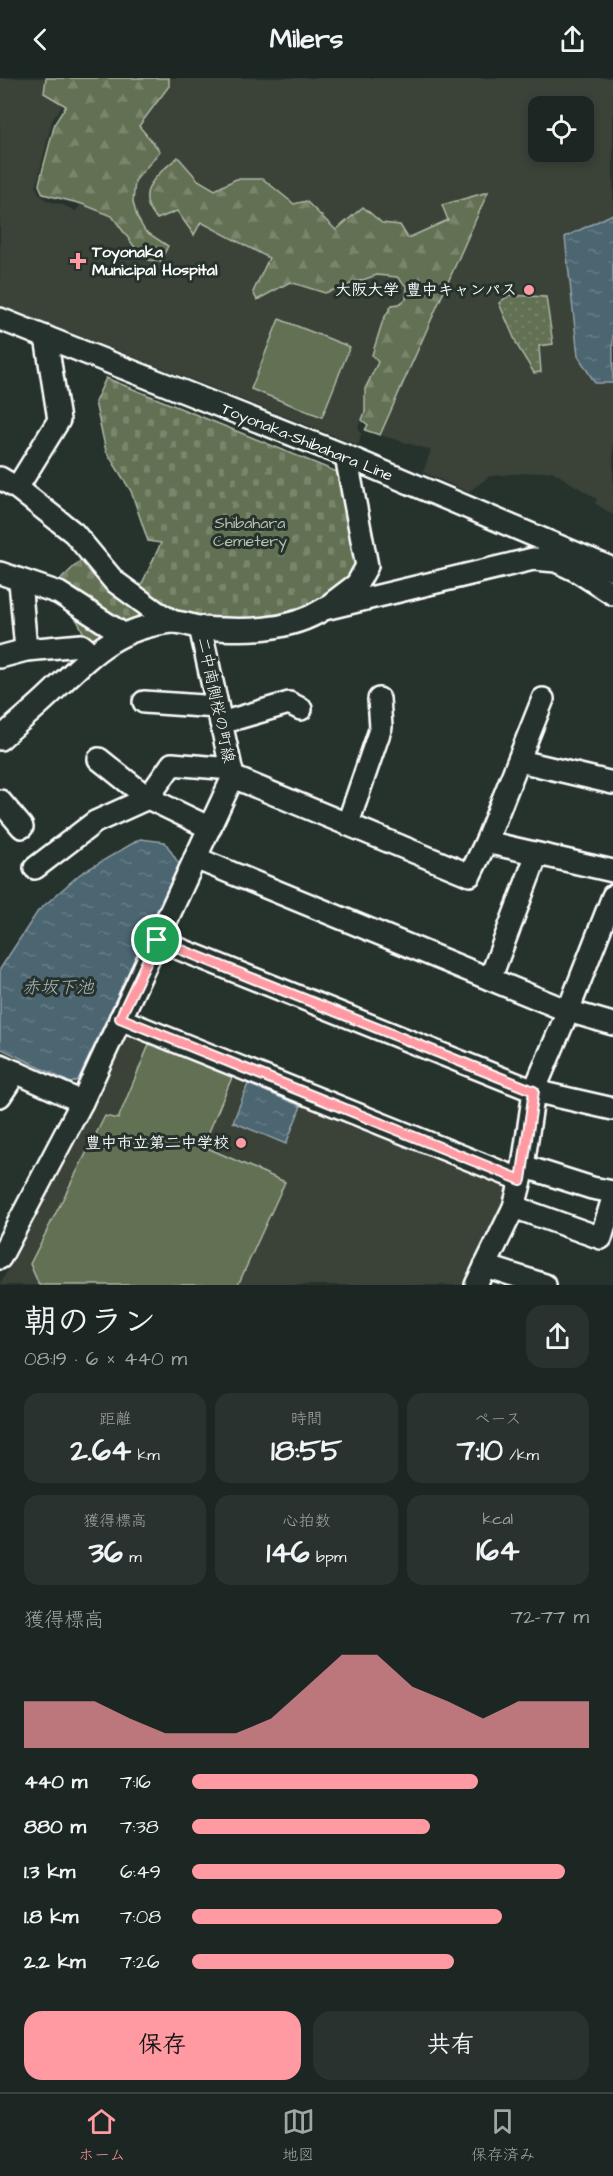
<!DOCTYPE html>
<html lang="ja">
<meta charset="utf-8">
<style>
:root{--surface:#1c2622;--page:#29322f;--text:#f1f3f6;--muted:#a0a5a5;--line:#3a4340;--accent:#ff9aa2}
body{margin:0;font-family:"Architects Daughter","Klee One",sans-serif;background:var(--page);color:var(--text);height:100vh;display:flex;flex-direction:column;font-size:22px;white-space:nowrap}
*{box-sizing:border-box;margin:0}
p{font-size:20px;color:var(--muted)}
.icon{flex:none;width:33px;height:33px;fill:none;stroke:currentColor;stroke-width:2;stroke-linecap:round;stroke-linejoin:round}
.map{position:relative;height:1207px;overflow:hidden}
.sheet{display:flex;flex-direction:column;background:var(--surface);flex:1}
.sheet>*{flex:none}
.buttons{position:absolute;left:528px;top:18px;display:grid;gap:12px}
.buttons a{display:grid;place-items:center;width:66px;height:66px;border-radius:12px;background:var(--surface);box-shadow:0 3px 9px #0003,0 0 0 2px var(--line);font-size:30px}
.pin{position:absolute;display:grid;place-items:center;width:51px;height:51px;color:#fff;margin:-26px;border:3px solid #fff;border-radius:50%;box-shadow:0 2px 6px #0007}
.round{display:grid;place-items:center;flex:none;width:63px;height:63px;border-radius:18px;background:var(--page)}
.headline{display:flex;align-items:center;justify-content:space-between;height:102px;padding:0 24px}
h1{font-size:33px;font-weight:700;line-height:45px}
.stats{display:grid;grid-template-columns:repeat(3,1fr);gap:9px;height:102px;padding:6px 24px}
.stats div{display:grid;align-content:center;border-radius:15px;background:var(--page);text-align:center}
.stats b{font-size:30px;font-weight:700}
.stats small{font-size:16px;font-weight:400}
.stats p{font-size:16px}
.chart{height:168px;padding:12px 24px}
.chart p{display:flex;justify-content:space-between}
.chart svg{width:100%;height:108px;margin-top:6px;fill:var(--accent);opacity:.7}
.primary-button{display:flex;gap:12px;margin-top:auto;padding:12px 24px}
.primary-button a{flex:1;height:69px;border-radius:18px;background:var(--accent);color:#111;font-size:24px;font-weight:700;line-height:69px;text-align:center}
.primary-button a+a{background:var(--page);color:var(--text)}
ul{padding:0 24px;list-style:none;font-size:20px}
li{display:grid;grid-template-columns:96px 72px 1fr;align-items:center;height:45px}
li i{height:15px;border-radius:8px;background:var(--accent)}
header{display:flex;justify-content:space-between;align-items:center;height:78px;padding:0 24px;background:var(--surface);font-size:27px;font-weight:700}
.dock{display:flex;justify-content:space-around;align-items:center;height:84px;border-top:2px solid var(--line);background:var(--surface);font-size:16px;color:var(--muted)}
.dock a{display:grid;justify-items:center;gap:3px}
.dock .active{color:var(--accent)}
.map>svg:first-child{display:block}
.built{fill:#3a4238;fill-rule:evenodd}
.grass{fill:url(#grass-dots);stroke:#b0b8a8;stroke-width:1.5}
.forest{fill:url(#forest-firs);stroke:#b0b8a8;stroke-width:1.5}
.cemetery{fill:url(#cemetery-stones);stroke:#b0b8a8;stroke-width:1.5}
.garden{fill:#627052;stroke:#b0b8a8;stroke-width:1.5}
.water{fill:url(#water-ripples);stroke:#94a3aa;stroke-width:1.5}
.lines{fill:none;stroke-linecap:round;stroke-linejoin:round}
.minor-casing{stroke:#fff;stroke-width:26}
.minor{stroke:#26332d;stroke-width:21}
.route-casing{stroke:#fff;stroke-width:12}
.route{stroke:#ff9aa2;stroke-width:8}
.poi-dot{fill:#ff9aa2;stroke:#26332d;stroke-width:2}
.labels{text-anchor:middle;dominant-baseline:central;stroke-width:6;stroke-linejoin:round;paint-order:stroke}
.poi-label{font-size:16px;font-weight:bold;fill:#fff;stroke:#26332d;text-anchor:end}
.street-label{font-size:16px;fill:#fff;stroke:#26332d}
.park-label{font-size:16px;fill:#b8bfb1;stroke:#26332d}
.water-label{font-size:18px;font-style:italic;fill:#aebabf;stroke:#26332d}
</style>
<header><svg class="icon" aria-label="back" viewBox="0 0 24 24"><path d="M15 5l-7 7 7 7"/></svg>Milers<svg class="icon" aria-label="share" viewBox="0 0 24 24"><path d="M12 15V3M7 8l5-5 5 5M5 13v7h14v-7"/></svg></header>
<div class="map">
<svg width="613" height="1207" viewBox="0 0 613 1207">
<defs>
<pattern id="grass-dots" width="8" height="8" patternUnits="userSpaceOnUse" patternTransform="scale(1.5)"><rect width="8" height="8" fill="#627052"/><path d="M2 2h.1M6 6h.1" fill="none" stroke="#7a856c" stroke-width="1.8" stroke-linecap="round"/></pattern>
<pattern id="forest-firs" width="22" height="20" patternUnits="userSpaceOnUse" patternTransform="scale(1.5)"><rect width="22" height="20" fill="#627052"/><path d="M5 1l3.5 6h-7zM16 11l3.5 6h-7z" fill="#7a856c"/></pattern>
<pattern id="cemetery-stones" width="16" height="16" patternUnits="userSpaceOnUse" patternTransform="scale(1.5)"><rect width="16" height="16" fill="#627052"/><path d="M2 7V4a2 2 0 0 1 4 0v3zM10 15v-3a2 2 0 0 1 4 0v3z" fill="#7a856c"/></pattern>
<pattern id="water-ripples" width="26" height="14" patternUnits="userSpaceOnUse" patternTransform="scale(1.5)"><rect width="26" height="14" fill="#4c6571"/><path d="M2 4q2-2 4 0t4 0M15 11q2-2 4 0t4 0" fill="none" stroke="#677c86"/></pattern>
</defs>
<rect width="100%" height="100%" fill="#26332d"/>
<filter id="ink" filterUnits="userSpaceOnUse"><feTurbulence type="fractalNoise" baseFrequency=".0167" numOctaves="2"/><feDisplacementMap in="SourceGraphic" scale="12" xChannelSelector="R" yChannelSelector="G"/><feConvolveMatrix kernelMatrix="1 2 1 2 8 2 1 2 1" color-interpolation-filters="sRGB"/></filter>
<g filter="url(#ink)">
<g class="built">
<path d="M0,0h613v437l-18,-12 2,-4 -45,-28 -62,5 -22,16 -45,-20 8,-22 -51,-15 92,-206 -139,62 44,-16 20,2 10,10 -1,12 -7,5 -7,1 -9,15 -11,35 6,6 -14,32 1,19 -7,15 3,7 -3,11 -358,-140zM63,26l20,13 -16,42 -10,39 24,6 -5,7 -13,-6 -15,-4 -8,-6 -4,-8 16,-66zM538,28h46v46h-46z"/>
<path d="M125,950l385,155 2,7 -45,95h-467l92,-182z"/>
</g>
<path class="grass" d="M509,217l37,2 7,47 -14,2 2,26 -7,1 -16,-26 -19,-44z"/>
<g class="forest">
<path d="M46,0h123v8l-30,40 21,25 -25,30 -2,21 4,15 8,14 23,15 -8,16 -11,-2 -10,-7 -27,-37 -30,-12 -39,-10 -4,-9 1,-5 15,-57 11,-17 -22,-13z"/>
<path d="M178,79l20,23 17,10 21,-11h27l31,25 12,-3 30,29 27,-23 19,16 18,2 8,13 40,-18 -6,-15 46,-13 -108,243 -15,-5 3,-5 -6,-5 3,-8v-23l13,-27 -6,-7 11,-35 9,-15 7,-1 7,-5 1,-12 -10,-10 -20,-2 -52,18 -35,-11 -33,18 -4,-8 16,-34 -68,-36 -7,13 -17,-24 -20,8c-25,-26 0,-44 21,-62z"/>
</g>
<g class="cemetery">
<path d="M106,300l236,96 19,93 -11,14 -43,29 -55,11 -77,-5 -37,-24 23,-49 -13,-2 -17,-50 -25,-40 -11,-49z"/>
<path d="M81,482l28,29 43,27 -58,27 -9,-4c-5,-19 -14,-27 -28,-39l3,-20z"/>
</g>
<g class="garden">
<path d="M279,241l71,28 -28,70 -71,-28z"/>
<path d="M151,962l82,35 -30,71 82,36 -47,103h-199l-9,-21 75,-148 13,3z"/>
</g>
<g class="water">
<path d="M613,136v169h-18l-17,-27 -13,-119z"/>
<path d="M140,761l25,3 14,22 -101,216 -7,3 -71,-35v-79l38,-58 42,-37z"/>
<path d="M248,1006l53,22 -15,38 -53,-22z"/>
</g>
<g class="lines">
<defs>
<g id="minor">
<path d="M0,241l346,137 267,113"/>
<path d="M0,400l17,10 57,45 40,48 41,30 19,11"/>
<path d="M17,410l42,-68 -13,-83"/>
<path d="M0,495l59,20 64,41"/>
<path d="M20,503l6,69"/>
<path d="M332,525l25,-19 10,-18 -21,-110"/>
<path d="M0,579l26,-7 55,-5 11,9"/>
<path d="M144,624l73,5"/>
<path d="M221,645l68,-20 12,6"/>
<path d="M0,661c15,-14 30,-26 45,-40 41,-38 66,-71 127,-77 10,-1 21,5 31,6 41,3 85,4 121,-19l209,-50 23,2 21,10 36,23"/>
<path d="M99,681l49,39 24,-34 59,5"/>
<path d="M520,683l93,22"/>
<path d="M233,699l237,98 16,-33 57,-143"/>
<path d="M0,723l22,26"/>
<path d="M348,745l33,-96 -2,-28"/>
<path d="M486,764l127,29"/>
<path d="M195,780l373,153 45,13"/>
<path d="M35,790l60,-46 53,-24 62,30"/>
<path d="M157,862l377,151 79,18"/>
<path d="M490,901l47,-125"/>
<path d="M120,941l401,161"/>
<path d="M0,987l82,37"/>
<path d="M0,1018l16,-24"/>
<path d="M523,1088l69,22 21,4"/>
<path d="M514,1129l87,31 12,-40"/>
<path d="M0,1180l82,-156 151,-325 -33,-150"/>
<path d="M485,1188l60,19"/>
<path d="M476,1207l38,-78 7,-27 13,-89 34,-80 45,-115"/>
</g>
</defs>
<use href="#minor" class="minor-casing"/>
<use href="#minor" class="minor"/>
</g>
</g>
<g class="lines" filter="url(#ink)">
<defs>
<path id="route" d="M157,862l377,151 -13,89 -401,-162z"/>
</defs>
<use href="#route" class="route-casing"/>
<use href="#route" class="route"/>
</g>
<g class="poi-dot">
<path d="M75 174h6v6h6v6h-6v6h-6v-6h-6v-6h6z"/>
<circle cx="529" cy="212" r="6"/>
<circle cx="241" cy="1065" r="6"/>
</g>
<g class="labels">
<g class="poi-label">
<text x="92" y="174" text-anchor="start">Toyonaka<tspan x="92" dy="18">Municipal Hospital</tspan></text>
<text x="517" y="212">大阪大学 豊中キャンパス</text>
<text x="229" y="1065">豊中市立第二中学校</text>
</g>
<g class="street-label">
<text transform="translate(307 364) rotate(22)">Toyonaka-Shibahara Line</text>
<text transform="translate(216 622) rotate(78)">二中南側桜の町線</text>
</g>
<g class="park-label">
<text x="250" y="445">Shibahara<tspan x="250" dy="18">Cemetery</tspan></text>
</g>
<g class="water-label">
<text x="58" y="909">赤坂下池</text>
</g>
</g>
</svg>
<div class="buttons">
<a><svg class="icon" aria-label="locate" viewBox="0 0 24 24"><circle cx="12" cy="12" r="6"/><path d="M12 2v4M12 18v4M2 12h4M18 12h4"/></svg></a>
</div>
<div class="pin" style="left:157px;top:862px;background:#1e9e55"><svg class="icon" aria-label="arrive" viewBox="0 0 24 24"><path d="M6 21V4h12l-3 4 3 4H6"/></svg></div>
</div>
<section class="sheet">
<div class="headline"><div><h1>朝のラン</h1><p>08:19 · 6 × 440 m</p></div><a class="round"><svg class="icon" aria-label="share" viewBox="0 0 24 24"><path d="M12 15V3M7 8l5-5 5 5M5 13v7h14v-7"/></svg></a></div>
<div class="stats">
<div><p>距離</p><b>2.64<small> km</small></b></div>
<div><p>時間</p><b>18:55</b></div>
<div><p>ペース</p><b>7:10<small> /km</small></b></div>
</div>
<div class="stats">
<div><p>獲得標高</p><b>36<small> m</small></b></div>
<div><p>心拍数</p><b>146<small> bpm</small></b></div>
<div><p>kcal</p><b>164</b></div>
</div>
<div class="chart"><p><span>獲得標高</span>72–77 m</p>
<svg viewBox="0 0 160 44" preserveAspectRatio="none"><path d="M0 44V25L10 25L20 25L30 32L40 38L50 38L60 38L70 32L80 19L90 6L100 6L110 19L120 25L130 32L140 25L150 25L160 25V44z"/></svg>
</div>
<ul>
<li><b>440 m</b>7:16<i style="width:72%"></i></li>
<li><b>880 m</b>7:38<i style="width:60%"></i></li>
<li><b>1.3 km</b>6:49<i style="width:94%"></i></li>
<li><b>1.8 km</b>7:08<i style="width:78%"></i></li>
<li><b>2.2 km</b>7:26<i style="width:66%"></i></li>
</ul>
<div class="primary-button"><a>保存</a><a>共有</a></div>
</section>
<nav class="dock">
<a class="active"><svg class="icon" aria-label="home" viewBox="0 0 24 24"><path d="M3 11l9-7 9 7M6 9v11h12V9"/></svg>ホーム</a>
<a><svg class="icon" aria-label="map" viewBox="0 0 24 24"><path d="M3 6l6-2 6 2 6-2v14l-6 2-6-2-6 2zM9 4v14M15 6v14"/></svg>地図</a>
<a><svg class="icon" aria-label="saved" viewBox="0 0 24 24"><path d="M7 4h10v16l-5-4-5 4z"/></svg>保存済み</a>
</nav>
